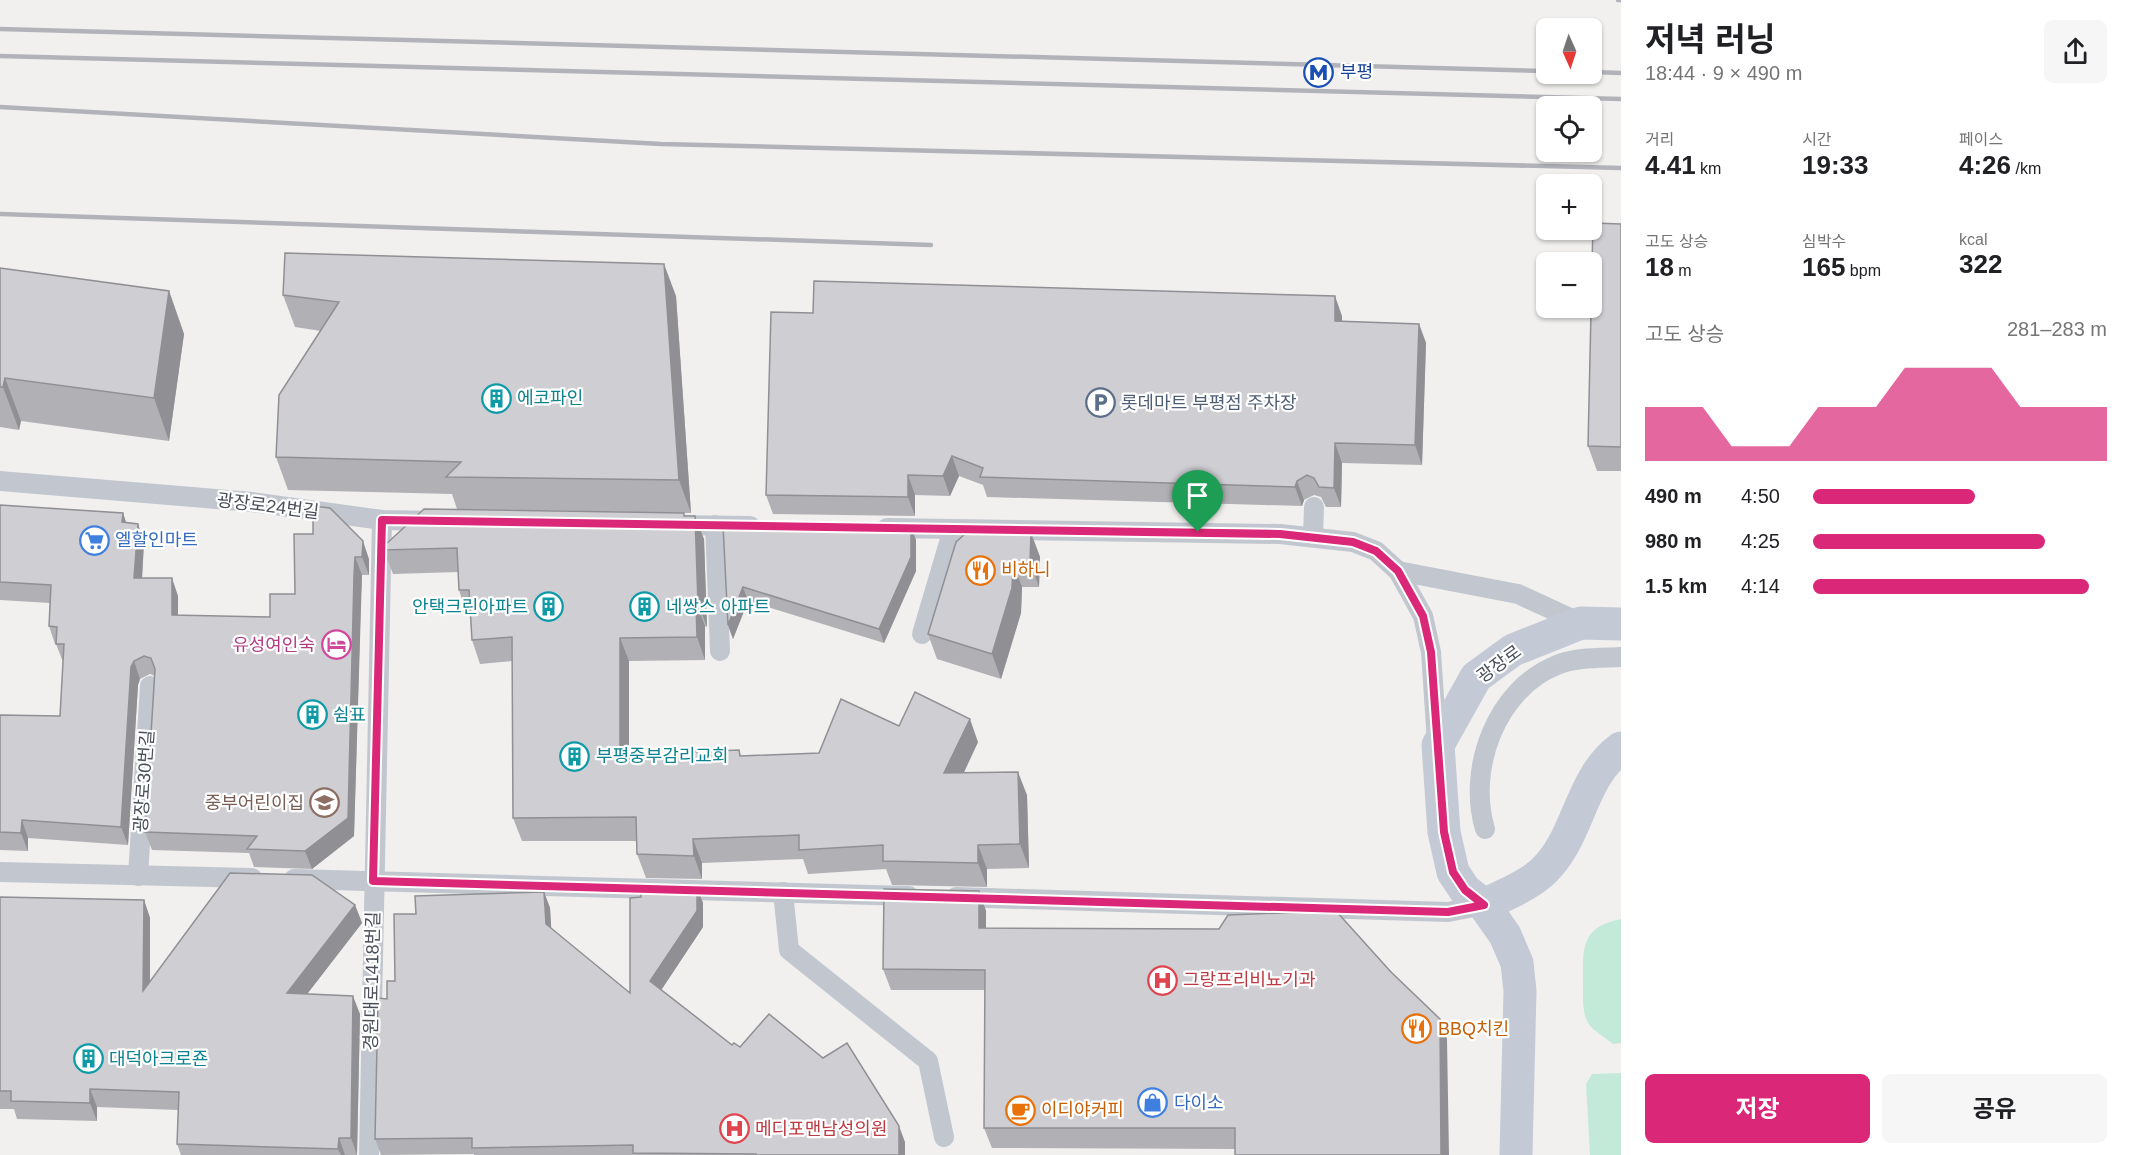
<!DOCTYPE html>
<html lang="ko">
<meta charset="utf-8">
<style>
:root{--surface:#fff;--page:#f6f6f6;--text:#202124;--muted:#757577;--accent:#db2777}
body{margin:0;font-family:Helvetica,"Noto Sans KR",sans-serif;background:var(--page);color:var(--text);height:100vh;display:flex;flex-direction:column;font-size:22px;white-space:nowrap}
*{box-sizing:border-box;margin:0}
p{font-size:20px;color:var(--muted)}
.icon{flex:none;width:33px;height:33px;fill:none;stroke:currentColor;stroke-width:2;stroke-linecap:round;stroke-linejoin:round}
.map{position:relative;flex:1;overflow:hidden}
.side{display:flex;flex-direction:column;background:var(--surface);width:510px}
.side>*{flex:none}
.needle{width:39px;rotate:177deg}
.tools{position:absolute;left:1536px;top:18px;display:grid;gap:12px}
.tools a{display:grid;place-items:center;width:66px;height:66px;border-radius:9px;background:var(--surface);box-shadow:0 2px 4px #0004;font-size:30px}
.pin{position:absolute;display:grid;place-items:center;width:51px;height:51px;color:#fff;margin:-62px -26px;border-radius:50% 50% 50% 0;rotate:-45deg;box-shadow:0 0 6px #0007}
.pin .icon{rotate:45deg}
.round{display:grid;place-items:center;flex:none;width:63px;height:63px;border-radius:9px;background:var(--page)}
.overview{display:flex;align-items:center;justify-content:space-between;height:102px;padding:0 24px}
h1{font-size:33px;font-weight:700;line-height:45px}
.metrics{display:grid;grid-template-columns:repeat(3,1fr);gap:9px;height:102px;padding:6px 24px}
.metrics div{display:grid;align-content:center}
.metrics b{font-size:26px;font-weight:700}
.metrics small{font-size:16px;font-weight:400}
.metrics p{font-size:16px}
.chart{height:168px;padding:12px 24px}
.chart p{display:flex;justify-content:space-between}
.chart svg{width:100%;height:108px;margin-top:6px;fill:var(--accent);opacity:.7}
.action{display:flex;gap:12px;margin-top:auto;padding:12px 24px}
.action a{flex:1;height:69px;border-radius:9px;background:var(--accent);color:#fff;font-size:24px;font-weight:700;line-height:69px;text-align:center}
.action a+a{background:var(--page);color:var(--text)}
ul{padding:0 24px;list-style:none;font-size:20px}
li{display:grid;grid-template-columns:96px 72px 1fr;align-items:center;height:45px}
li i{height:15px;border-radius:8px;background:var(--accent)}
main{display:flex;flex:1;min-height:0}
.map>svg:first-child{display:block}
.green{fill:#c3ead9}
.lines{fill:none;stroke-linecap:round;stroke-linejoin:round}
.lane{stroke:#c2c7cf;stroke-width:20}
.secondary{stroke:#c4c9d6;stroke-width:33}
.rail{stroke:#b2b3b9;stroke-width:4.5}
.wall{fill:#b1b1b5}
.shaded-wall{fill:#909094}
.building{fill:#ceced3;stroke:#909094;stroke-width:1.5}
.route-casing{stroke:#fff;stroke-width:12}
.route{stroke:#db2777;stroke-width:8}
.labels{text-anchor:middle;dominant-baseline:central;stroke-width:4.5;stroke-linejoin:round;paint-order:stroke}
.transit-label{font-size:18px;fill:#164399;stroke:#fff;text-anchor:start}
.culture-label{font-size:18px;fill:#0d838f;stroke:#fff;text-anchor:start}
.service-label{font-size:18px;fill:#4e5e75;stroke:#fff;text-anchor:start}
.street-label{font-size:18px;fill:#4a4f5a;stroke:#fff}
.shop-label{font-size:18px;fill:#366cbe;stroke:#fff;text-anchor:start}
.food-label{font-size:18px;fill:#c56008;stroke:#fff;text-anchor:start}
.hotel-label{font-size:18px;fill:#b23c85;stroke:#fff;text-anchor:end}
.education-label{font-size:18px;fill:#785e54;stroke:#fff;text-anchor:end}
.health-label{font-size:18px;fill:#be3a42;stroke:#fff;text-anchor:start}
</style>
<main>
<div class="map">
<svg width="1621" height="1155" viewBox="0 0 1621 1155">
<rect width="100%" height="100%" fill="#f1f0ef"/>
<g class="green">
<path d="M1621,919v124l-8,1c-7,-6 -20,-13 -25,-21 -6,-11 -5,-25 -5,-37 0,-35 -4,-59 38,-67z"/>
<path d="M1621,1073v82h-31l-4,-71 6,-10z"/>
</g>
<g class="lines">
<g class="lane">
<path d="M0,481l252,21 130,18 56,1"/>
<path d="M671,525l79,1"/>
<path d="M715,525l5,126"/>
<path d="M887,528l393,6 73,8 23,9 22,20 25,45 8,36 6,90"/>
<path d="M1313,536l1,-29"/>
<path d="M1398,571l120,23 63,29"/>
<path d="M922,634l31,-105"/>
<path d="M1485,829c-18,-60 11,-140 72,-164 18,-8 44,-7 64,-8"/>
<path d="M0,872l252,6"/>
<path d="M138,876l12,-190"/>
<path d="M294,879l615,17"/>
<path d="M783,892l6,58 139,111 16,76"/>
<path d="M956,897l492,15 36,-7"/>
<path d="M369,1155l13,-635"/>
</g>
<g class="secondary">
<path d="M1484,905c22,-11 50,-21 66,-41 30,-35 32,-88 71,-116"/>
<path d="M1516,1155l4,-164 -3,-28 -12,-28 -21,-30 -19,-15 -12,-18 -9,-40 -6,-87 38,-68 37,-27 68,-27 40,1"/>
</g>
<g class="rail">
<path d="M1618,0h3"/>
<path d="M0,29l1546,42"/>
<path d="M0,56l1621,43"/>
<path d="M1592,72l29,1"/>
<path d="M0,107l661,37 960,24"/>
<path d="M0,214l931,31"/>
</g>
</g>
<g class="wall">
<path d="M1621,224v247h-24l-9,-25z"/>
<path d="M0,268l169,23 15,43 -15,107 -148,-20 -2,9 -19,-3z"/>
<path d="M283,295l393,1 15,217 -234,-4 -5,-15 -164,-4 -12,-33 45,-126 -26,-4z"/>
<path d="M813,313l529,3v6l77,2 7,19 -4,122 -80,-2 -1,44h-15l-5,-10 -7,-2 -10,5 -2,6 -315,-9 -4,-12 -24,-9 -9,20 -35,-1v21l-142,-2 -7,-19z"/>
<path d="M0,505l123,8 3,10 12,1 6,18 -2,36 36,18v19l92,2 25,-23 -1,-60 75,25v16h-7l-1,19 -7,242 -42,33 -58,-2 -5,-14 -97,-3 -7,-18 10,-156 -5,-2 -10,5 -2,6 -10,160 -100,-7v13l-28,-1v-135l60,1 3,-54 -7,-18h-1l-6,-18 1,-23 -50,-3z"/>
<path d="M685,516l19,23 3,88 -2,-1v34l-76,1v98l62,-1 48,-8 2,6 78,-3 80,-27 79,16 -14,30 63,23 2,73 -42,1v18l-95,-2 -6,-16 -78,5 -5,-15 -101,4v16l-56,-1 -9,-24v-13h-115l-9,-23 -1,-157 -32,3 -8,-24 -2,-26h-3l-8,-24 -1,-18 -65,2 -9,-24z"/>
<path d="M723,525l188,2 5,13v31l-32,72 -136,-42 -15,38 -5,-14z"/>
<path d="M1031,533l9,24 -1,30h-17l-1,26 -20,66 -64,-20 -9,-25z"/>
<path d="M697,887l6,16v24l-42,63 71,55 173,97v13h-431v-1l-93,1 -6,-16 12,-140 8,-18 21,-67 128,-22 6,16 1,20 79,65 11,-96z"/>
<path d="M979,891l7,20v17l461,111 -212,110 -243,-1 -8,-20 1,-138h-94l-8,-21z"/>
<path d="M0,897l144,3 6,18v64l205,-77 7,18 -55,71 53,20 -3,141h-176l-4,-11 1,-34 -81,-3v14l-80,-2 -3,-10h-14z"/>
</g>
<g class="shaded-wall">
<path d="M664,264l12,32 15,217 -12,-33z"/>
<path d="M169,291l15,43 -15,107 -15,-43z"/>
<path d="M1335,296l7,20v25l-7,-20z"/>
<path d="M1419,324l7,19 -4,122 -7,-20z"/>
<path d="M5,378l16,43 -2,9 -16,-43z"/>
<path d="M1335,443l7,20 -1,44 -7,-19z"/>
<path d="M952,456l7,20 -9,20 -7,-20z"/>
<path d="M908,475l7,20v21l-7,-19z"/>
<path d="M1297,481l7,19 -2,6 -7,-19z"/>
<path d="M123,513l6,18 -7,-9z"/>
<path d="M695,516l9,23 3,88 -9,-24z"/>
<path d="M138,524l6,18 -3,54 -7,-18z"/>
<path d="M911,527l5,13v31l-32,72 -5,-14z"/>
<path d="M1031,533l9,24 -1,30 -9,-25z"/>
<path d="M363,541l6,18v16l-7,-18z"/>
<path d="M355,557l7,18 -8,261 -42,33 -7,-18 49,-275z"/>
<path d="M1013,563l9,24 -1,26 -20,66 -9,-25z"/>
<path d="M172,578l6,18v37l-6,-18z"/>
<path d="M743,587l5,14 -15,38 -5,-14z"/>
<path d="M696,602l9,24v34l-8,-23z"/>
<path d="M620,638l9,23v122l-9,-24z"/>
<path d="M134,661l6,18 -2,6 -10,160 -7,-18 10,-160z"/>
<path d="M970,719l8,23 -25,54 -9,-23z"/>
<path d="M1018,772l9,23 2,73 -9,-24z"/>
<path d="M22,820l6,18v13l-7,-18z"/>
<path d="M693,839l9,24v16l-8,-23z"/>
<path d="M978,845l9,24v18l-9,-24z"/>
<path d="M697,887l6,16v24l-47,71 -6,-17z"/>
<path d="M979,891l7,20v38l-7,-21z"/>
<path d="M544,892l6,16 2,32 -6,-16z"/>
<path d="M144,900l6,18v91l-7,-18z"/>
<path d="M355,905l7,18 -68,88 -7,-18z"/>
<path d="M353,996l7,18 -3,141 -6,-17z"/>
<path d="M1440,1019l7,20 2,116h-8z"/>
<path d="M90,1089l7,18v14l-7,-18z"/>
<path d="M899,1126l6,16v13h-6z"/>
<path d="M339,1138l6,17h-4l-3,-6z"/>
</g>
<g class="building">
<path d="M1593,223l28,1v223l-33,-1z"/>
<path d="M285,253l379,11 15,216 -233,-3 15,-15 -185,-5 3,-62 60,-93 -56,-7z"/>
<path d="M0,268l169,23 -15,107 -149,-20 -2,9h-3z"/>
<path d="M814,281l521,15v25l84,3 -4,121 -80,-2 -1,45 -15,-1 -5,-9 -7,-3 -10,6 -2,6 -315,-10 3,-9 -31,-12 -9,20 -35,-1v22l-142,-2 5,-183 42,1z"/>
<path d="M0,505l123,8 -1,9 16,2 -4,54h38v37l98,2v-23h25l-1,-60h19v-28l17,2 33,33 -1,16h-7l-1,19 -6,242 -43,33 -58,-2 10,-13 -112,-4 10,-163 -4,-11 -7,-2 -10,5 -3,6 -10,160 -99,-7 -1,13 -21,-1v-117l60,1 4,-72h-8l1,-17 -8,-1 2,-41 -51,-3z"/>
<path d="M424,509l260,4v3h11l3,87 -2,-1 1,35 -77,1v121l71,-1v-6l48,-2 1,6 79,-3 22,-54 58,27 16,-34 55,27 -26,54 74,-1 2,72 -42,1v18l-95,-2v-16l-84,5v-15l-106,4 1,17 -57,-2 -1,-37 -123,1 -1,-181 -40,3 -3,-50h-10l-2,-42 -73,2v-4z"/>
<path d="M723,525l188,2v30l-32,72 -136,-42 -15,38z"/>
<path d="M966,533h65l-1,29 -17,1 -1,25 -20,66 -64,-20 28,-92z"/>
<path d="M230,873l82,2 43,30 -68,88 66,3 -2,142h-12l-1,11 -161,-5 2,-52 -89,-3v14l-79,-2v-10h-11v-194l144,3 -1,91z"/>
<path d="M640,886l57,1v24l-47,70 82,64 2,-2 6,4 29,-33 54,44 24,-15 52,83v29h-143v-1l-123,-1v-8l-161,3v-10l-97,1 3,-141 9,1v-18h8l-1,-67h22l-1,-18 129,-4 2,32 84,69v-95l11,-1z"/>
<path d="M884,889l95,2v37l240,1 9,-14 108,-4 55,61 49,47 1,136h-206v-27h-251l1,-158 -102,-1z"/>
</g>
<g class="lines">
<defs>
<path id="route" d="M382,520l898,14 73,8 23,9 22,20 25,45 8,36 13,180 9,40 12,18 19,15 -36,7 -1075,-31z"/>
</defs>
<use href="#route" class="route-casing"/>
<use href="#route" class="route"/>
</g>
<defs>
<symbol id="metro-ring" viewBox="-11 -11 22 22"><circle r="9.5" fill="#fff" stroke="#1a4fb4" stroke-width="1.5"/><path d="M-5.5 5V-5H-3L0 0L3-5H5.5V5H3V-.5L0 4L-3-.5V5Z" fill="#1a4fb4"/></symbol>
<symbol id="building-ring" viewBox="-11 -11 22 22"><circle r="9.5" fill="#fff" stroke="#0f9aa8" stroke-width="1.5"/><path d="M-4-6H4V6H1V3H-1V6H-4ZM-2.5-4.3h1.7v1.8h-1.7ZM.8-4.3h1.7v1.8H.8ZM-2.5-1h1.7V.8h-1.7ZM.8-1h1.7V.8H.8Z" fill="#0f9aa8"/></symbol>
<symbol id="parking-ring" viewBox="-11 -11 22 22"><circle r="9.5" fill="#fff" stroke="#5c6f8a" stroke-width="1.5"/><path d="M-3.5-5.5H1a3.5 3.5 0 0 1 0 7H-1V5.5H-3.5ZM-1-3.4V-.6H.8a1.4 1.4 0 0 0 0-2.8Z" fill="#5c6f8a"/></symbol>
<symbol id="supermarket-ring" viewBox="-11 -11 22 22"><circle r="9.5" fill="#fff" stroke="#3f7fe0" stroke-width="1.5"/><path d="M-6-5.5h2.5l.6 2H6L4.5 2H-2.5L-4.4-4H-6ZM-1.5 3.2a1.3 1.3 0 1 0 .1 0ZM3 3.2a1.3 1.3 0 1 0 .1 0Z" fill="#3f7fe0"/></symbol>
<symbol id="restaurant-ring" viewBox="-11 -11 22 22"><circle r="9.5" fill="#fff" stroke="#e8710a" stroke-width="1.5"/><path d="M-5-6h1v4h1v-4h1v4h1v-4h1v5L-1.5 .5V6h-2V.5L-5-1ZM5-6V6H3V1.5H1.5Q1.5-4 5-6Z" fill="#e8710a"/></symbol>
<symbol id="hotel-ring" viewBox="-11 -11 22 22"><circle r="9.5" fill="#fff" stroke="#d1479c" stroke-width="1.5"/><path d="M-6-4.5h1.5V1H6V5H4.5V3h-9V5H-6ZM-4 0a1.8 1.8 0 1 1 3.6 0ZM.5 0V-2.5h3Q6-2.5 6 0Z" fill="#d1479c"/></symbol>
<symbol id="school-ring" viewBox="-11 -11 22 22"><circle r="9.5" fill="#fff" stroke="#8d6e63" stroke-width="1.5"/><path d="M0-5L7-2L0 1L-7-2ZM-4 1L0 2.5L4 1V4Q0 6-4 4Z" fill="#8d6e63"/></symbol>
<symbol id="hospital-ring" viewBox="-11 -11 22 22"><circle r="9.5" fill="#fff" stroke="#e0444e" stroke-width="1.5"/><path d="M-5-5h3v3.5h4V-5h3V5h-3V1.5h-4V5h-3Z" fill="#e0444e"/></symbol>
<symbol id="shop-ring" viewBox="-11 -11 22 22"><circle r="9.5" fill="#fff" stroke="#3f7fe0" stroke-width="1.5"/><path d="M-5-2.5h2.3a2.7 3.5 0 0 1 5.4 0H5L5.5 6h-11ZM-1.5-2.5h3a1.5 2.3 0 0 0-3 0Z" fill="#3f7fe0"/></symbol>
<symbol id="cafe-ring" viewBox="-11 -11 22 22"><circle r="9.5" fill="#fff" stroke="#e8710a" stroke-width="1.5"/><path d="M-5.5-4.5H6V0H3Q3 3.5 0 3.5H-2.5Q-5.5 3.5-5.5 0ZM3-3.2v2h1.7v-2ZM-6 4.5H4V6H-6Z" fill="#e8710a"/></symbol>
</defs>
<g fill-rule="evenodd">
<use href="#metro-ring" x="1302" y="56" width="33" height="33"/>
<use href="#building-ring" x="480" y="382" width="33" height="33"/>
<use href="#parking-ring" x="1084" y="386" width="33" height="33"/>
<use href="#supermarket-ring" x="78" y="524" width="33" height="33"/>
<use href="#restaurant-ring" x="964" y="554" width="33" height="33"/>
<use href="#building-ring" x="532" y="590" width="33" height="33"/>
<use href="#building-ring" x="628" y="590" width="33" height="33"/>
<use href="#hotel-ring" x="320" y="628" width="33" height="33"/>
<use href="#building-ring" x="296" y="698" width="33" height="33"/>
<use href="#building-ring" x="558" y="740" width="33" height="33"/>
<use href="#school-ring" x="308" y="786" width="33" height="33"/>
<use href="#hospital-ring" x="1146" y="964" width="33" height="33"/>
<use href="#restaurant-ring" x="1400" y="1012" width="33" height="33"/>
<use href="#building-ring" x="72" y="1042" width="33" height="33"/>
<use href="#shop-ring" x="1136" y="1086" width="33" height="33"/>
<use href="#cafe-ring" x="1004" y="1094" width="33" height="33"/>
<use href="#hospital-ring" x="718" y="1112" width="33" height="33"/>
</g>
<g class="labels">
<g class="transit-label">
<text x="1340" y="72">부평</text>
</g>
<g class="culture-label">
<text x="517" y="398">에코파인</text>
<text x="528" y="607" text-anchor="end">안택크린아파트</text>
<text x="666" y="607">네쌍스 아파트</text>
<text x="333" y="715">쉼표</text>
<text x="596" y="756">부평중부감리교회</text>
<text x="109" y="1059">대덕아크로죤</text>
</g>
<g class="service-label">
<text x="1121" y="403">롯데마트 부평점 주차장</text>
</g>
<g class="street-label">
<text transform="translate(268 506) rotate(7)">광장로24번길</text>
<text transform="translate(1499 664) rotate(-36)">광장로</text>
<text transform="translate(144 781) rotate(-86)">광장로30번길</text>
<text transform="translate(372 981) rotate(-89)">경원대로1418번길</text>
</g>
<g class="shop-label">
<text x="115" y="540">엘할인마트</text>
<text x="1174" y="1103">다이소</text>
</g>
<g class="food-label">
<text x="1001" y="570">비하니</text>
<text x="1438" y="1029">BBQ치킨</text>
<text x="1041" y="1110">이디야커피</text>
</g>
<g class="hotel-label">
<text x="315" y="645">유성여인숙</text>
</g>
<g class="education-label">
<text x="304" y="803">중부어린이집</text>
</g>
<g class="health-label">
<text x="1183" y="980">그랑프리비뇨기과</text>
<text x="755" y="1129">메디포맨남성의원</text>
</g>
</g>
</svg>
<div class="tools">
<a><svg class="needle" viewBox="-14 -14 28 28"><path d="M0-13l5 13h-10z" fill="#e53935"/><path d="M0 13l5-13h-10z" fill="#757577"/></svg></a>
<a><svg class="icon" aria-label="locate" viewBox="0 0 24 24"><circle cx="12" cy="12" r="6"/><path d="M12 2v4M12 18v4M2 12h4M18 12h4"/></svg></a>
<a>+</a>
<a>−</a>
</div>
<div class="pin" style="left:1198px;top:532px;background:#1e9e55"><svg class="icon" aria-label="arrive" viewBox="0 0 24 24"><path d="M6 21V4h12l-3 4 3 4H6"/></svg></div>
</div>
<section class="side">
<div class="overview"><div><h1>저녁 러닝</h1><p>18:44 · 9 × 490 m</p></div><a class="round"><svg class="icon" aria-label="share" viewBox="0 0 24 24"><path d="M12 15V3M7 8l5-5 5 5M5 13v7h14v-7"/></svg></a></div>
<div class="metrics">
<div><p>거리</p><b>4.41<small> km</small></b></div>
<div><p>시간</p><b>19:33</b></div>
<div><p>페이스</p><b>4:26<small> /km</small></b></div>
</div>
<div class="metrics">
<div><p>고도 상승</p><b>18<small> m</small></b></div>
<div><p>심박수</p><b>165<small> bpm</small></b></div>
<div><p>kcal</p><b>322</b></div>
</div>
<div class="chart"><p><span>고도 상승</span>281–283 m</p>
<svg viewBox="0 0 160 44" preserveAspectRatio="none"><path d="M0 44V22L10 22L20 22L30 38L40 38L50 38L60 22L70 22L80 22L90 6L100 6L110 6L120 6L130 22L140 22L150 22L160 22V44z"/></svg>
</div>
<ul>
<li><b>490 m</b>4:50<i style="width:55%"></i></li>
<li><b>980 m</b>4:25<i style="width:79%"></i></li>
<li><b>1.5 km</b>4:14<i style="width:94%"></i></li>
</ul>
<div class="action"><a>저장</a><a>공유</a></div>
</section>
</main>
